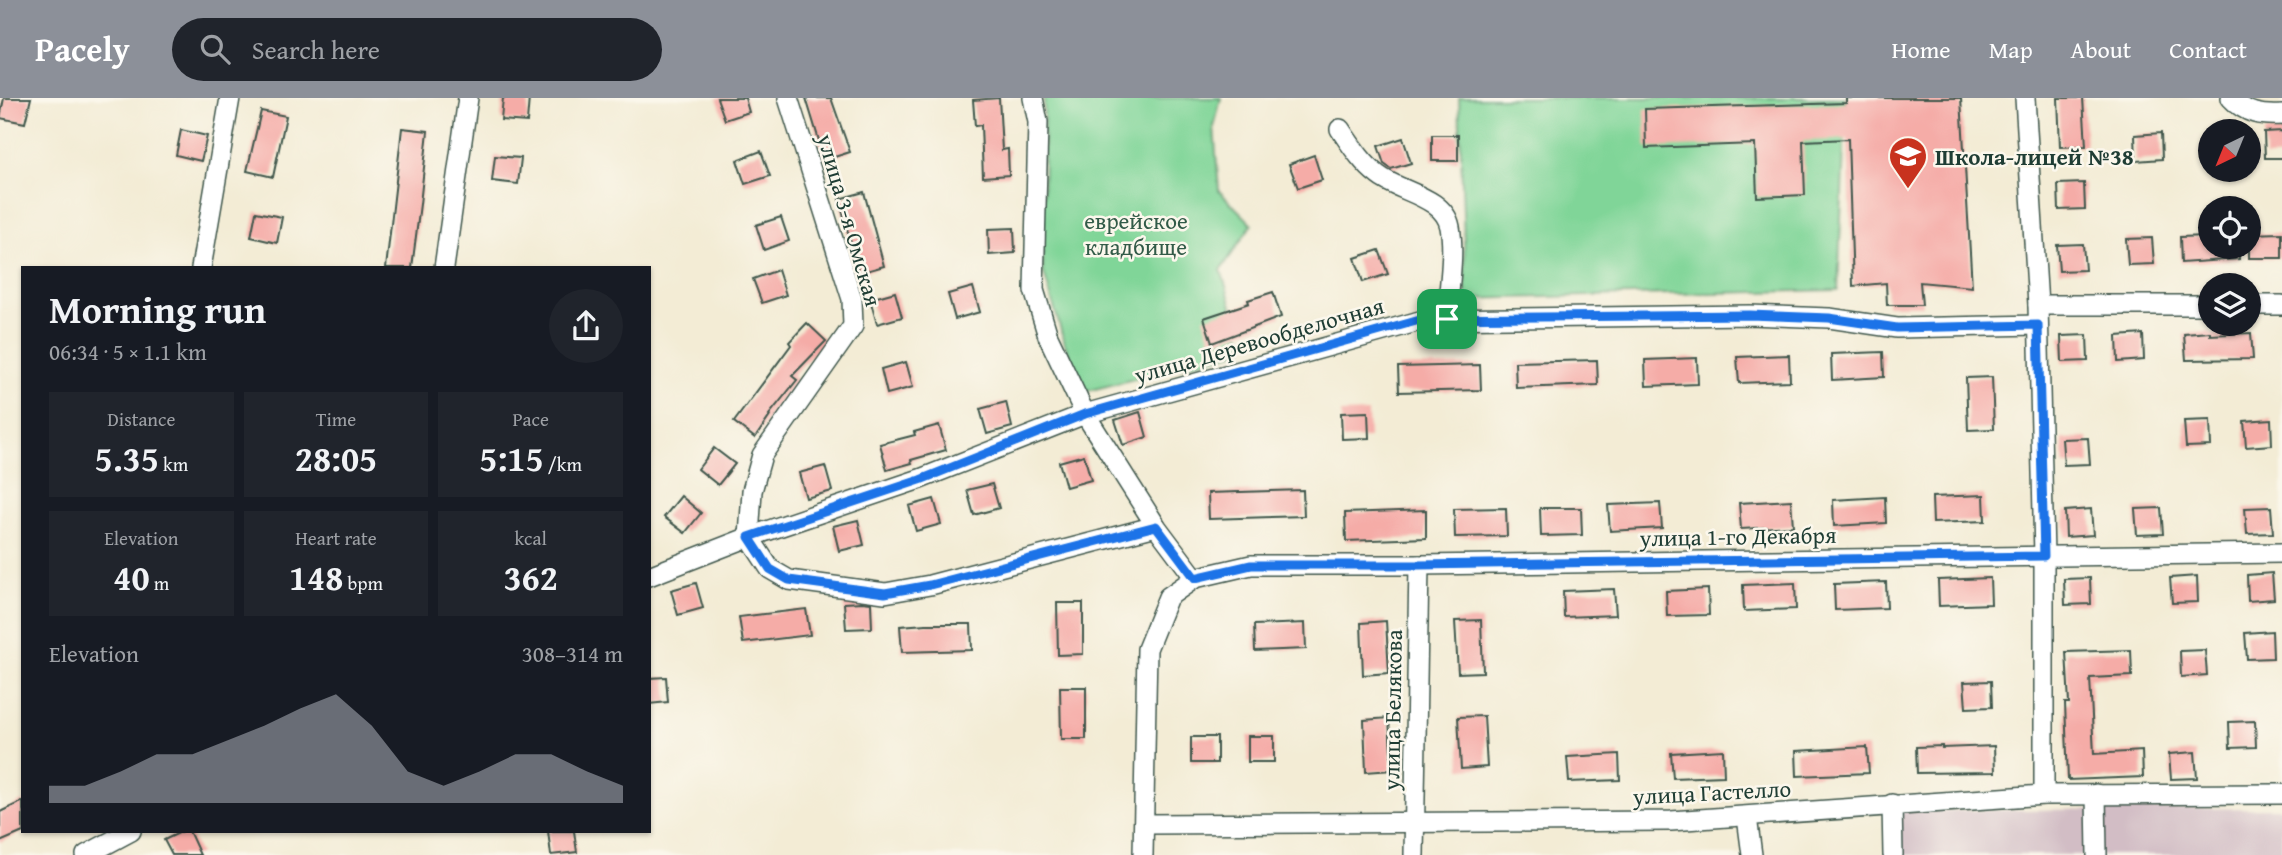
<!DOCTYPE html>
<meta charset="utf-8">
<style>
:root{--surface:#171b24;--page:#20242c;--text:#f1f3f6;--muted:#9ea1a6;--accent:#8c9099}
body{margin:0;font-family:"Gentium Book Plus",serif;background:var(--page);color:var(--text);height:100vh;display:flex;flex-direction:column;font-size:26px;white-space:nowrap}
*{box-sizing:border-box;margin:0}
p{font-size:23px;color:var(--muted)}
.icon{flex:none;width:38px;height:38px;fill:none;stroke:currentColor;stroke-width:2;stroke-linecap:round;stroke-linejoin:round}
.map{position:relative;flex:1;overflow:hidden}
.side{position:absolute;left:21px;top:168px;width:630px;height:567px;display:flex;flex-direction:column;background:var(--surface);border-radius:0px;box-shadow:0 2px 5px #0004}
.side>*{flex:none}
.needle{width:46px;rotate:223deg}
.tools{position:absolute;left:2198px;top:21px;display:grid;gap:14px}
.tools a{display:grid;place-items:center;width:63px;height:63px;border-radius:50%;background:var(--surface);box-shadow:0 2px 5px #0004;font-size:35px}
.pin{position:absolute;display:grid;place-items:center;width:60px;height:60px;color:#fff;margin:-30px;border-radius:14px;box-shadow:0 4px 10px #0006}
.round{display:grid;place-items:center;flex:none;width:74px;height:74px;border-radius:37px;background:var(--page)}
.head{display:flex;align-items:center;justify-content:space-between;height:119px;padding:0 28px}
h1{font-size:38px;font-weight:700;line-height:52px}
.metrics{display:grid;grid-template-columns:repeat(3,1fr);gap:10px;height:119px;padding:7px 28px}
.metrics div{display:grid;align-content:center;border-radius:0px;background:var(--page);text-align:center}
.metrics b{font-size:35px;font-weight:700}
.metrics small{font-size:19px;font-weight:400}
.metrics p{font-size:19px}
.chart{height:196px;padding:14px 28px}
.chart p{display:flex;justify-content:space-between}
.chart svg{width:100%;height:126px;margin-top:7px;fill:var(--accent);opacity:.7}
header{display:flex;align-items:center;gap:42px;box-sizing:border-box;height:98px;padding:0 35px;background:var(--accent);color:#fff}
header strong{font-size:33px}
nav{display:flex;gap:38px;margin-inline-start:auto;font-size:24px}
.search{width:490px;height:63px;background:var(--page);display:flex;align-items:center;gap:18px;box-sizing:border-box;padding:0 24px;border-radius:38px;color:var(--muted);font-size:26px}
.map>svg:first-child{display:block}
.industrial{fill:#d2bdc5}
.green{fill:#80d598;stroke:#508966;stroke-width:2}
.building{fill:#f5aca7}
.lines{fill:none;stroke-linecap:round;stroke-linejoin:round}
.minor-casing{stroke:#3f574c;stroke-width:22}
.minor{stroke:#fff;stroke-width:19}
.route-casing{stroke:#fff;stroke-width:14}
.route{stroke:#1a73e8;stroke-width:9}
.labels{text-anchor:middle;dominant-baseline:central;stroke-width:5;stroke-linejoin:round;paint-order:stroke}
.poi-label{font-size:23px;font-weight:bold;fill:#1f3d34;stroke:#fbf7ec;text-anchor:start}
.street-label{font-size:23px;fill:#1f3d34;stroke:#fbf7ec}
.park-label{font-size:23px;fill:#325b48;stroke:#fbf7ec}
</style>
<header>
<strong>Pacely</strong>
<div class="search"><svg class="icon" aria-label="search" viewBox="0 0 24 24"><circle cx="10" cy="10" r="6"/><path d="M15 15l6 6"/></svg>Search here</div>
<nav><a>Home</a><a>Map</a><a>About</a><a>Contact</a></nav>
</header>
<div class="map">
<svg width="2282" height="757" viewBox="0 0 2282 757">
<rect width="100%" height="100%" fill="#fbf7ec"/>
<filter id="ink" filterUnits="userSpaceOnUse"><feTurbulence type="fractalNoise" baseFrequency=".0143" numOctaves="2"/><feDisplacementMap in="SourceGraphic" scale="14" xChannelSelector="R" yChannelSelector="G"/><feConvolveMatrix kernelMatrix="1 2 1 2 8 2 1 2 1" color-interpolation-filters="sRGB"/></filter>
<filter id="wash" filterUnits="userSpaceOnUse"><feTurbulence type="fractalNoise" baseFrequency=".00686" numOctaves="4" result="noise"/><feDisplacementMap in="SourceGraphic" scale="28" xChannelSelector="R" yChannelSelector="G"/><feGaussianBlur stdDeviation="1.57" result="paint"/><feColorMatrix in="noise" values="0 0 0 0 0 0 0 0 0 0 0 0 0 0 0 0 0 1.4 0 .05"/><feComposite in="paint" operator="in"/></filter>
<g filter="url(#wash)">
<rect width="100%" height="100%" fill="#f3ecd5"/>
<path class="industrial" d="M2282,710v47h-383l-1,-44z"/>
<g class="green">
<path d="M1044,0h177l-7,29 5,64 33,33 -31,46 23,76 -2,5 -158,41 -19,-48 -22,-74z"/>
<path d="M1459,0h387l-8,192 -372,9z"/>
</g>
<g id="blocks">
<g class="building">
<path d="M4,0h27l-6,25 -25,-5z"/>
<path d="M503,0h26l-2,24 -26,-2z"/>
<path d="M717,0h28l4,14 -24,8z"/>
<path d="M806,0h25l19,54 -25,8z"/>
<path d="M999,0l3,52 6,-1 1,26 -26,2 -2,-52 -6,1 -2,-26z"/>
<path d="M1846,0h115l11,189 -52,-5 2,23h-35l-1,-22 -33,3 -5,-147 -45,2 2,54 -48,2 -2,-53 -109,4 -1,-39 201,-6z"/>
<path d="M2058,0h25l3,48 -26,1z"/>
<path d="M261,13l25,5 -13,61 -26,-6z"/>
<path d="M402,30l26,3 -8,73 -8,64h-26z"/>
<path d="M181,32l26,6 -6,25 -25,-6z"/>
<path d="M2282,33v27h-17l-1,-26z"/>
<path d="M2161,35l1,26 -26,2 -1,-26z"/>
<rect x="1432" y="37" width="26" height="26"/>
<path d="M1403,40l8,25 -20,6 -7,-5 -6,-18z"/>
<path d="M761,53l9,25 -25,8 -8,-24z"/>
<path d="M1314,57l8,25 -24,8 -9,-24z"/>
<path d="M495,58l26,2 -3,26 -26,-3z"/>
<path d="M2084,85l1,26 -26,1 -1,-26z"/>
<path d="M864,94l20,74 -25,7 -20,-74z"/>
<path d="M256,114l26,5 -5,26 -26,-6z"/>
<path d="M781,119l8,24 -25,9 -8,-25z"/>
<path d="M1014,130l1,25 -26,2 -1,-26z"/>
<path d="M2282,135v25h-33v-24z"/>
<path d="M2206,138v11h33v12l-58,4 -1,-26z"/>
<path d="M2152,140l2,26 -26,1 -2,-26z"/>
<path d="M2083,146l2,26 -26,1 -2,-26z"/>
<path d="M1379,152l9,24 -25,8 -8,-24z"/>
<path d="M778,172l8,25 -24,8 -9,-24z"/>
<path d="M973,189l7,25 -25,7 -7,-25z"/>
<path d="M895,194l7,25 -25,7 -7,-25z"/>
<path d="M1273,194l8,25 -69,26 -8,-25 45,-15 -1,-3z"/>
<path d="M807,225l19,18 -34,35 5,4 -28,35 1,1 -15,22 -21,-16 57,-77 -2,-3z"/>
<path d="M2210,234v3l41,-2 2,26 -67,1 -2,-26z"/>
<path d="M2143,236l1,26 -26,2 -1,-26z"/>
<path d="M2087,237l1,26 -26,1 -1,-26z"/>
<path d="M1883,254l1,25 -52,3 -1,-26z"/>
<path d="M1789,257l1,26 -51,2 -2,-26z"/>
<path d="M1697,260l1,26 -52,2 -1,-26z"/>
<path d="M1597,262l1,25 -82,3 -1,-26z"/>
<path d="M906,264l7,25 -26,7 -6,-25z"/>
<path d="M1480,267l1,25 -82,2 -1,-25z"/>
<path d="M1992,279l2,52 -26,1 -2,-52z"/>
<path d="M1006,304l6,25 -25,7 -7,-25z"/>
<path d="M1140,314l7,25 -24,8 -8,-25z"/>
<path d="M1368,314l1,26 -27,1 -1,-26z"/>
<path d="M2271,321l1,26 -26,2 -2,-26z"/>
<path d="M2210,322l1,26 -25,1 -2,-26z"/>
<path d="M939,327l7,25 -35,10 1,3 -25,7 -7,-26 35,-9 -1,-3z"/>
<path d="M2088,340l2,26 -26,1 -2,-26z"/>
<path d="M714,350l21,16 -17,21 -20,-16z"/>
<path d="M1084,357l7,25 -25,7 -7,-25z"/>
<path d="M825,368l7,25 -26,7 -7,-25z"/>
<path d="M992,386l7,24 -25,7 -7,-25z"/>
<path d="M1303,392l1,26 -95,3 -1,-26z"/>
<path d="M1984,397l1,26 -52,2 -1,-26z"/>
<path d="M681,398l20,17 -16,20 -21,-16z"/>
<path d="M1885,399l1,26 -52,3 -1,-26z"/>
<path d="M934,401l7,25 -25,7 -7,-25z"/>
<path d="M1791,402l2,26 -52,3 -2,-26z"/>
<path d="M1660,405l2,25 -52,3 -2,-26z"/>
<path d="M2271,409l2,26 -26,1 -2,-26z"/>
<path d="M1506,410l1,28 -52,1 -1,-28z"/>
<path d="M1540,410h41l1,27 -41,1z"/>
<path d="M2161,410l2,26 -26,1 -2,-26z"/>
<path d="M2091,411l2,26 -27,2 -1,-26z"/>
<path d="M1426,412v28l-80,3 -1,-28z"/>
<path d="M858,422l6,25 -25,6 -6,-25z"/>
<path d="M2272,475l2,26 -26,2 -1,-26z"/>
<path d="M2197,478l1,26 -26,1 -2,-25z"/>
<path d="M1990,480l1,26 -52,2 -1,-26z"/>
<path d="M2090,480l1,26 -26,1 -1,-26z"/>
<path d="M1886,484l1,26 -52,2 -1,-26z"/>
<path d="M696,485l7,25 -25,7 -7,-25z"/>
<path d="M1795,485l1,26 -52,2 -1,-26z"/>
<path d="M1614,491l2,26 -52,2 -1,-26z"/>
<path d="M1708,491l1,26 -42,1 -1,-25z"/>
<path d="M862,504l9,1 1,25 -26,1 -2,-26z"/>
<path d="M1057,505h26v51l-25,1z"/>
<path d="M806,511l4,26 -67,8 -4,-26z"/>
<path d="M1481,522l2,52 -25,1 -3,-52z"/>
<path d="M1386,523l3,52 -26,2 -2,-52z"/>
<path d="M1305,525l1,26 -51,2 -1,-26z"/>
<path d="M926,526h45l1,26 -70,2 -2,-26z"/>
<path d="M2272,533l1,27 -26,1 -2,-26z"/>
<path d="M2131,552l1,26 -42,2 4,76 48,-3 1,26 -75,3 -3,-77h4l-3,-51z"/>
<path d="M2205,552l2,25 -26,2 -1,-26z"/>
<path d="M666,579l2,25 -19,2v-26z"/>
<path d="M1991,583l1,26 -26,1 -2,-26z"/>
<path d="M1060,589h26v52h-25z"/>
<path d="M1484,618l3,51 -26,2 -3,-52z"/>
<path d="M1389,620l3,52 -26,2 -2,-52z"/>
<path d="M2255,623l1,26 -26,1 -1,-26z"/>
<rect x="1248" y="638" width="26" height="26"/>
<rect x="1191" y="639" width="26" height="26"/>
<path d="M1942,648v2l52,-2 1,26 -78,1 -1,-26z"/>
<path d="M1867,649l2,26 -72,3 -1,-25z"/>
<path d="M1723,652l1,26 -51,2 -2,-25z"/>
<path d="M2195,654l2,26 -26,1 -2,-25z"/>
<path d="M1619,656l1,26 -51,2 -2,-25z"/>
<path d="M23,703v31l-23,10v-30z"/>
<path d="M183,733h6l11,24h-28l-8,-15z"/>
<path d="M548,733h26l3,21 -26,3z"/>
</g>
</g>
</g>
<g filter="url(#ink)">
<use href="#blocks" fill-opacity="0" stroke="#3f574c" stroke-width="2"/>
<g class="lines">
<defs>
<g id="minor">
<path d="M788,0l64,201 1,27 -91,129 -10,36 -3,46 21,32 19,11 96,13 45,-8 226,-59"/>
<path d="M1033,0l5,24 -4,168 14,46 37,78 71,112 39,52"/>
<path d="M2025,0l13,207 6,251v239"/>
<path d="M2231,0c15,16 30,18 51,17"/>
<path d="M1340,31c11,16 22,34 38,46 20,17 66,21 72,52 5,27 -2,64 -3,92"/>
<path d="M201,170l29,-170"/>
<path d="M444,170l24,-170"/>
<path d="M2038,207h172"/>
<path d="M2249,207h33"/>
<path d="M649,478l100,-39 171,-58 165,-65 342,-95 323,-4 79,3 68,10 141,-3"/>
<path d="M2096,696l1,61"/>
<path d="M1892,706l1,51"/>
<path d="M1747,719l5,38"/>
<path d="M1145,726l526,-3 373,-26 238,-1"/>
<path d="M86,757l45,-24"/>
<path d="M1143,757l4,-206 21,-52 27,-19 56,-13h168l863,-12"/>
<path d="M1414,757l5,-290"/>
</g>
</defs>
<use href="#minor" class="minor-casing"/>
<use href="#minor" class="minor"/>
</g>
</g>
<g class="lines" filter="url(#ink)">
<defs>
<path id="route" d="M1750,217l79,3 68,10 141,-3 6,231 -625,9h-168l-56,13 -39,-52 -226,59 -45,8 -96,-13 -19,-11 -21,-32 171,-57 165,-66 342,-96z"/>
</defs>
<use href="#route" class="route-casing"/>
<use href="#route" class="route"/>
</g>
<defs>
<symbol id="school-pin" viewBox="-11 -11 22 30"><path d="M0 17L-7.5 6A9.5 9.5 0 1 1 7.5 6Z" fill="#c8321e" stroke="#fbf7ec"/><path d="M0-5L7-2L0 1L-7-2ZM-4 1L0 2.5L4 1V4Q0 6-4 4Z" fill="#fff"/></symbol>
</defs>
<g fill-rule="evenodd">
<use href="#school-pin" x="1886" y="36" width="44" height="60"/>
</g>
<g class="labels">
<g class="poi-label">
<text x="1935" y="58">Школа-лицей №38</text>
</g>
<g class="street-label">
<text transform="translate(850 122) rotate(74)">улица 3-я Омская</text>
<text transform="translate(1259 242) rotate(-16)">улица Деревообделочная</text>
<text transform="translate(1738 438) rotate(-1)">улица 1-го Декабря</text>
<text transform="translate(1392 612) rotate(-89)">улица Белякова</text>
<text transform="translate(1712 694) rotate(-3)">улица Гастелло</text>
</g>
<g class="park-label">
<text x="1136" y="122">еврейское<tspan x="1136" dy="26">кладбище</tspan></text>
</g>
</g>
</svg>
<div class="tools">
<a><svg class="needle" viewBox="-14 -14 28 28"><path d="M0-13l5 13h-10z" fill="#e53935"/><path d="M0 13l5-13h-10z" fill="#9ea1a6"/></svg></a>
<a><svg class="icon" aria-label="locate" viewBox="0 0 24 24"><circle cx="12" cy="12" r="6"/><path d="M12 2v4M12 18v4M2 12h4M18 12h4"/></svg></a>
<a><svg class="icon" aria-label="layers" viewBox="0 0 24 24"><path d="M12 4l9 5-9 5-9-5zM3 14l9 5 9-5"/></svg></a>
</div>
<div class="pin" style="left:1447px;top:221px;background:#1e9e55"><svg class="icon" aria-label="arrive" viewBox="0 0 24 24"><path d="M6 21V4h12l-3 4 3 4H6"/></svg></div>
<section class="side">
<div class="head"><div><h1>Morning run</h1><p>06:34 · 5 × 1.1 km</p></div><a class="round"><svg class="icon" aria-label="share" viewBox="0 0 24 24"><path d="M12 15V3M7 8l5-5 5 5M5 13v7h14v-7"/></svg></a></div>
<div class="metrics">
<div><p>Distance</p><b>5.35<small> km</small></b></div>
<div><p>Time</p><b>28:05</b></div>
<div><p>Pace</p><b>5:15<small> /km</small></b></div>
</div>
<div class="metrics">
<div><p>Elevation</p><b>40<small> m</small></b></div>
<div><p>Heart rate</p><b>148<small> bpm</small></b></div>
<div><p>kcal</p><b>362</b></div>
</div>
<div class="chart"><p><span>Elevation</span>308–314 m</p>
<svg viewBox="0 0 160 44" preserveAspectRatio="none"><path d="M0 44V38L10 38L20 33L30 27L40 27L50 22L60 17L70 11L80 6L90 17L100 33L110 38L120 33L130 27L140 27L150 33L160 38V44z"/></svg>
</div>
</section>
</div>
